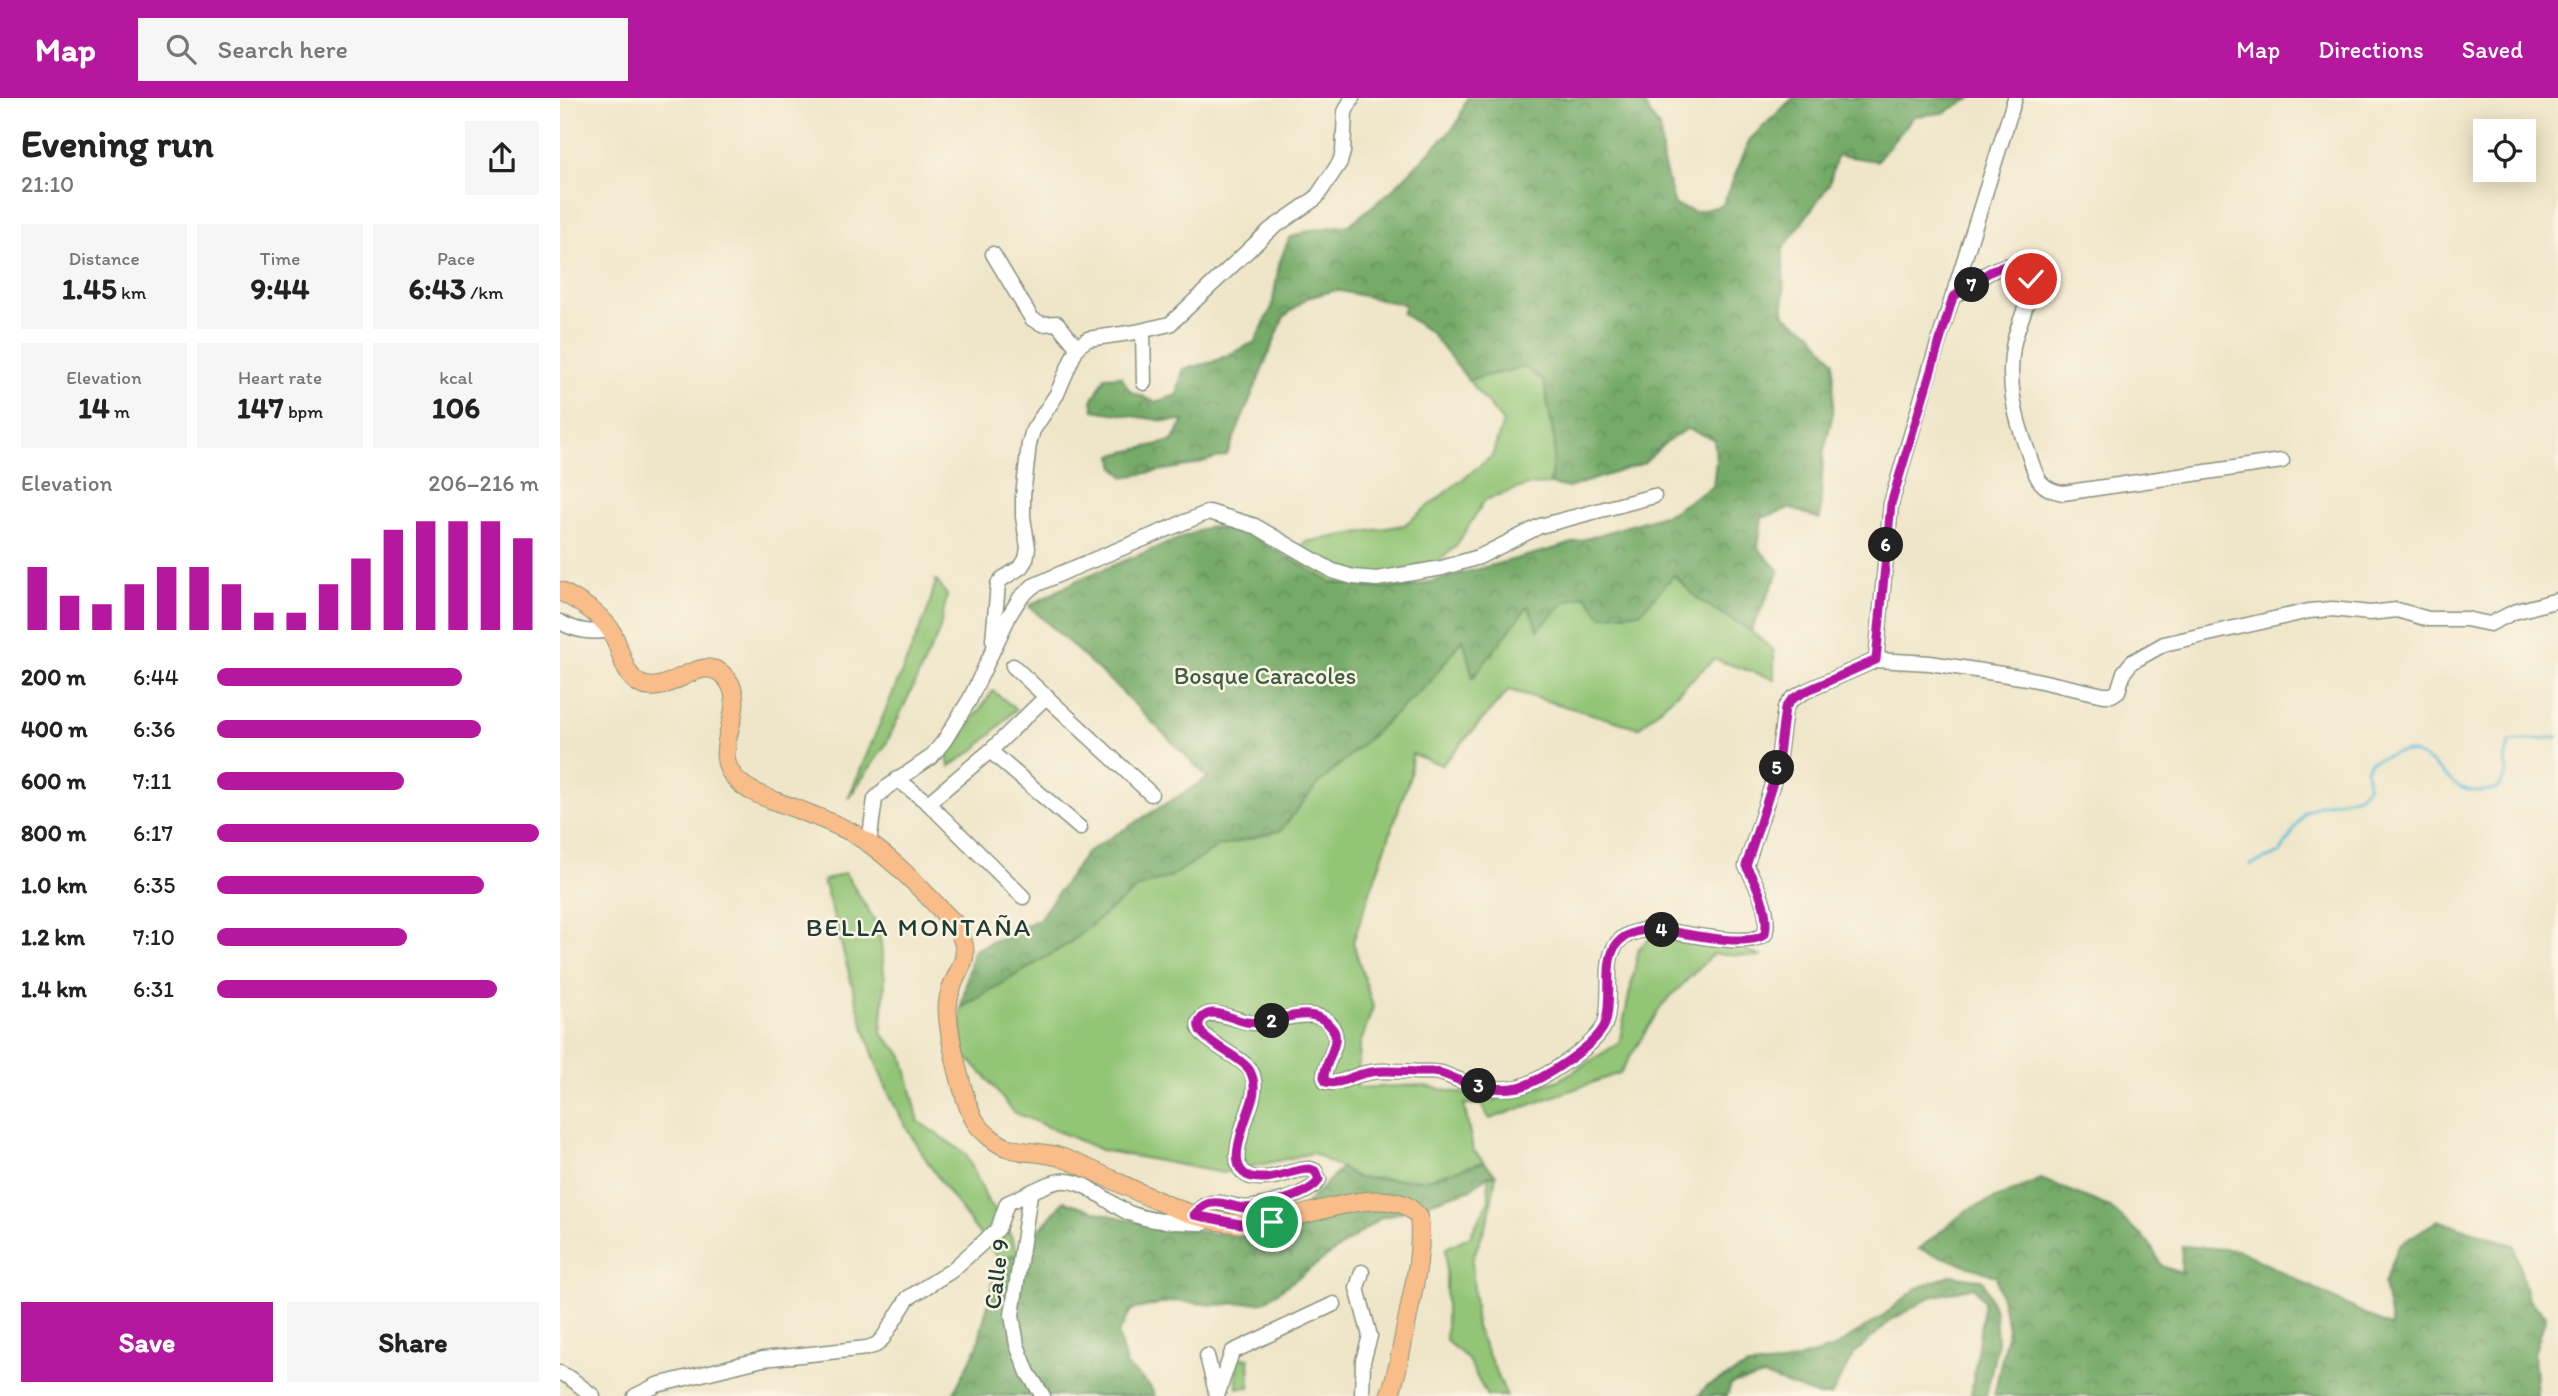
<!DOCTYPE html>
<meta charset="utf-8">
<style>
:root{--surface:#fff;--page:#f6f6f6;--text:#222;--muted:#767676;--accent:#b5179e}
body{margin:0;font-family:Itim,sans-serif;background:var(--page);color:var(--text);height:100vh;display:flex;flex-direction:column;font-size:26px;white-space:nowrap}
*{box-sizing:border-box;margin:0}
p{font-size:23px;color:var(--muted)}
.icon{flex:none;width:38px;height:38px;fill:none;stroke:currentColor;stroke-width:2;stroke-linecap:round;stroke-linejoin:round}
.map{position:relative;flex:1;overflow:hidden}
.panel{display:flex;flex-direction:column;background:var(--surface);width:560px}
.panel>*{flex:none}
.tools{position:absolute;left:1913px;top:21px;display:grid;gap:14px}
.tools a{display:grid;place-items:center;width:63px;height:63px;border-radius:0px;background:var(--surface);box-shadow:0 4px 18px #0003;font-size:35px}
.pin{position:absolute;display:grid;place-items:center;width:60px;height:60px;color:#fff;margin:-30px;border:4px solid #fff;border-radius:50%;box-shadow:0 2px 7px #0007}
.km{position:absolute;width:35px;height:35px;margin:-18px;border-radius:50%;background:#222;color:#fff;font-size:19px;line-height:35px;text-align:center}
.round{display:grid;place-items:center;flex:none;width:74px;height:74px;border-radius:0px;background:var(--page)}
.overview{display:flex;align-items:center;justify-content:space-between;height:119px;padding:0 21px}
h1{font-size:38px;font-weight:800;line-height:52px}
.stats{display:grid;grid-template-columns:repeat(3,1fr);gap:10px;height:119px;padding:7px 21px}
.stats div{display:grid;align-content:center;border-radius:0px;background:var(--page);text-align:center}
.stats b{font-size:30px;font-weight:800}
.stats small{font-size:19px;font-weight:400}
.stats p{font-size:19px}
.chart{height:196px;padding:14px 21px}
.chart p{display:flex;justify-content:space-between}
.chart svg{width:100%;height:126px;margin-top:7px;stroke:var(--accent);stroke-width:6}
.button{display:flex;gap:14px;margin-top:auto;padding:14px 21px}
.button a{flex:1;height:80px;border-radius:0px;background:var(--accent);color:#fff;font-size:28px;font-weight:800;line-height:80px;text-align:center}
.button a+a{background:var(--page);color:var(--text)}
ul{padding:0 21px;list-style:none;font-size:23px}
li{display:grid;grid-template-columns:112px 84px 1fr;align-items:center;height:52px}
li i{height:18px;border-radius:9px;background:var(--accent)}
header{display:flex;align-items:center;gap:42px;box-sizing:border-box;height:98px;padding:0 35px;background:var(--accent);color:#fff}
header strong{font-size:33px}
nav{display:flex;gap:38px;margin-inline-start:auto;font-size:24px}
.search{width:490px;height:63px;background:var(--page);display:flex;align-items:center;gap:18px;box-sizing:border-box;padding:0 24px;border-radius:0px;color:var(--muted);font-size:26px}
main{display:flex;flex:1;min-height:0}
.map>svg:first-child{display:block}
.green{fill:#92c576;stroke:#588155;stroke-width:2}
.forest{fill:url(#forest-crowns);stroke:#4a744e;stroke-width:2}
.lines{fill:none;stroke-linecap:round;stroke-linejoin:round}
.stream{stroke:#59bbd7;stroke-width:2.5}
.minor-casing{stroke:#87927e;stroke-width:17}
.major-casing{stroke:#87927e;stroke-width:20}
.minor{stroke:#fff;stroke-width:14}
.major{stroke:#f8bd88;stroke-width:18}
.route-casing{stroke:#fff;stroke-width:14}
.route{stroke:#b5179e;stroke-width:9}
.labels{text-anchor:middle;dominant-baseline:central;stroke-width:5;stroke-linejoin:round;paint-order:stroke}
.park-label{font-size:24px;fill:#3c5f44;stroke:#fcf5e5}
.street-label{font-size:24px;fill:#1f3d34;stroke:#fcf5e5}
.neighbourhood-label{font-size:26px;letter-spacing:2px;fill:#1f3d34;stroke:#fcf5e5}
</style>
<header>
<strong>Map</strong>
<div class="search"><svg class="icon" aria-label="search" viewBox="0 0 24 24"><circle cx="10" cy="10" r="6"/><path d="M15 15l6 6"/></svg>Search here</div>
<nav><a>Map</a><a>Directions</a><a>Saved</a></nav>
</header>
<main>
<section class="panel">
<div class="overview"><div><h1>Evening run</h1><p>21:10</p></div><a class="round"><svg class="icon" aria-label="share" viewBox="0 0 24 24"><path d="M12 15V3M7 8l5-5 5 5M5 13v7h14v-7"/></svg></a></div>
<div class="stats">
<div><p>Distance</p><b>1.45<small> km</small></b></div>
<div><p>Time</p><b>9:44</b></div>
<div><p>Pace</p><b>6:43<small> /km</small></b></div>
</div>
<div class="stats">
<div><p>Elevation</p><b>14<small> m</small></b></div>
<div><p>Heart rate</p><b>147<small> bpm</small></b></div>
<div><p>kcal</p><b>106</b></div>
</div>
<div class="chart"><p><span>Elevation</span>206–216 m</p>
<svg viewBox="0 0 160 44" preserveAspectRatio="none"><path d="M5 44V22M15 44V32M25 44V35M35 44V28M45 44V22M55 44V22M65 44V28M75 44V38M85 44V38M95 44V28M105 44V19M115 44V9M125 44V6M135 44V6M145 44V6M155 44V12"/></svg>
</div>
<ul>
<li><b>200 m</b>6:44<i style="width:76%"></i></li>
<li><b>400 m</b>6:36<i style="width:82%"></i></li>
<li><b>600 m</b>7:11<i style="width:58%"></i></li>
<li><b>800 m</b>6:17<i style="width:100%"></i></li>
<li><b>1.0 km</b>6:35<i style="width:83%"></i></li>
<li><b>1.2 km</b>7:10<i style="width:59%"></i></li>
<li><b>1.4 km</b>6:31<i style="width:87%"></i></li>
</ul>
<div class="button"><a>Save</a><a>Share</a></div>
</section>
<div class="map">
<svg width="1998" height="1298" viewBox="0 0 1998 1298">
<defs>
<pattern id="forest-crowns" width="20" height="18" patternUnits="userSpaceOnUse" patternTransform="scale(1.75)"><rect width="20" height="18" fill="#75aa67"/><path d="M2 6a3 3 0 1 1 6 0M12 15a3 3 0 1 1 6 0" fill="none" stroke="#5f8c56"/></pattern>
</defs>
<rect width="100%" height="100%" fill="#fcf5e5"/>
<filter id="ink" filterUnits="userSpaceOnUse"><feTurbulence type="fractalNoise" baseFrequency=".0143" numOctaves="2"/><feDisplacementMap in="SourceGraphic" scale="14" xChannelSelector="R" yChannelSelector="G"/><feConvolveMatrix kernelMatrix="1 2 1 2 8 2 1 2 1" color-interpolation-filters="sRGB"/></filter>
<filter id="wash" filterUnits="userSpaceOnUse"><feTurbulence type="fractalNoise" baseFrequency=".00686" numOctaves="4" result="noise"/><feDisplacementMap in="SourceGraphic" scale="28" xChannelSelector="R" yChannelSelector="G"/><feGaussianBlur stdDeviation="1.57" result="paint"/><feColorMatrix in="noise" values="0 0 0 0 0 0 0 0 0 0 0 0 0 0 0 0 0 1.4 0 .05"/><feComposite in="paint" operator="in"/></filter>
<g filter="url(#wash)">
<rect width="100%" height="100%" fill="#efe6c9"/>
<g class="green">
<path d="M965,269l19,15 11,62 -5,40 -22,1 -43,15 -29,46 -49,42h-36l-41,-6 -40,-23 15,-17 99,-17 88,-69 11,-34 -35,-42z"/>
<path d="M1113,477l27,26 51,30 23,20v28l-60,-20 -75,69 -130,-38 -67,75 -30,-11 -2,22 -57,166 20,65 -13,38 -3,43 63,-3 74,15 65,-20 60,-37 20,-95 10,-9 85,6 28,12 -49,-3 -51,51 -42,68 -130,46 -9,-14 -17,-1 9,46 11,12 -59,18 -67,-2 -45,-25 -90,20 -122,-23 -88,-38 -29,-37 -21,-21 -2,-46 107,-64 71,-58 31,-9 48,-30 63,-17 35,-44 113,-103 35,-46 9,40 55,-72c49,-4 97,-19 145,-30z"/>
<path d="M376,482l11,15 -8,37 -54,114 -37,53 80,-189z"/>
<path d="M433,593l23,18 -39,39 -28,19 -2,-11z"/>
<path d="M285,775l34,54 6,54 -4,52 22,23 16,66 47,32 23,50 14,15 16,35 -20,5c-40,-50 -89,-116 -114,-174 -28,-65 -40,-137 -62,-204z"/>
<path d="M936,1077l-7,41 -17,45 4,66 31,69h-20l-20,-38 -21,-17v-93l24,-12 19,-36 -1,-24z"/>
<path d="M676,1260h13l1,29 -13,1z"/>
</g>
<g class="forest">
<path d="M907,0h173l20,31 3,34 12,42 21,7 27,-7 27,-66 43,-41h179l-29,15 -29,3 -37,45 -40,-6 -8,30 -46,64 1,66 28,18 22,28 -1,52 -10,43 -3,63 -30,-11 -28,10 -4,30 21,23 -28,60 -51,-30 -26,-26 -33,37 -40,4 -15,-21 -21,7 -27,28 -10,-24 -55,72 -10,-40 -34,45 -113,103 -35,44 -63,17 -48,30 -31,10 -71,57 -107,64 12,-57 66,-32 48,-67 121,-74 -89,-89 -90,-83 53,-28 128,-52 40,9 80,47 41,6h36l149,-40 114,-35 43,-27 3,-26 -2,-21 -27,-10 -22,14 -21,20 -76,25 -18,-4 5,-40 -11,-62 -19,-15 -57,13 -37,-47 -29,-20 3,-8 -69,-15 -29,8 -23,19 -57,138 -39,11 -64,11 -9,-10 -3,-12 60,-14 12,-20h-19l-71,-11 -2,-9 13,-24 16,-1 9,15 25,11 22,-7 6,-26 30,-7 42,-20 17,-35 7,-43 10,-26 21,-8 39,-5 42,-34 66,-67z"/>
<path d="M924,1064l12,13 -8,1 -19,14 -88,28 -117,84 -50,3 -40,-4 -43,9 -13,24 8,31 24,21 5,10h-203l25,-49 22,-88 20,-5 45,-53 37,12 55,13 116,14 69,-72 17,10 67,2z"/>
<path d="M1481,1081l69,28 39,36 13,23 19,7 1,-27 57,4 153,78 -8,-44 15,-39 39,-25 76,25 14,54 18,17 -12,38 3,42h-543l14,-68 -12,-52 -77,-27 48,-39z"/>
<path d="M1390,1177l33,5 12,31 2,34 -11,51h-15l13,-95 -10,-14 -43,10 -41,24 -37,34 -22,41h-12l-55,-20 -33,8 -4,12h-29l9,-10 41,-20 32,-2 52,-15 48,-31 37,-30z"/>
</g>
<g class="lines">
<path class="stream" d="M1690,767l30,-12 25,-41 15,-7 39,-9 9,-10 -2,-18 5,-7c11,-3 27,-11 38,-9 38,9 38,51 89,36l9,-15 -2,-15 5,-16 48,-5"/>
</g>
</g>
<g filter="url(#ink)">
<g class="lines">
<defs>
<g id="minor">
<path d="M433,156l39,65 10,5 15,-1 20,24"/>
<path d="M1393,199c20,-13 51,-43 75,-28 8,27 -11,52 -15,78 -6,37 2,70 15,105 8,23 9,37 35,41l219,-32"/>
<path d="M583,233l1,52"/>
<path d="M0,524c18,10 31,11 51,8"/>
<path d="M433,542l5,-56 4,-5 19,-12 5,-8 2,-11 -5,-31v-21l6,-52 4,-14 24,-36 20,-47 11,-8 48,-7 34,-8 100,-94 46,-32 24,-36 3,-10 2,-40 7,-14"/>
<path d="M1316,562l15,-156 40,-138 84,-268"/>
<path d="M453,568l138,128"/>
<path d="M430,653l90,77"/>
<path d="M337,681l31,24 95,94"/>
<path d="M368,705l62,-52 57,-55"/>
<path d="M309,745l6,-44 11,-11 45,-31 13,-16 26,-42 40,-85 10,-16 13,-12 36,-16 140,-58 46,14 78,45 20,6 24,2 65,-11 37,-11 61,-31 114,-30"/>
<path d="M470,1096l-18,121 5,30 11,28 15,23"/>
<path d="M634,1117c5,-5 10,-11 18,-12 11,-2 22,4 32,5 16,0 71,-14 75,-29l-4,-8 -5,-2c-16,0 -31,9 -47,9 -48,2 -15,-59 -10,-81 2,-8 2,-18 -2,-26 -9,-16 -64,-34 -50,-52 10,-14 40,5 55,4 21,0 67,-22 78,8 6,14 -9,32 -10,46l2,5c14,3 23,-5 36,-8 22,-6 47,-1 69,-2 11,0 15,3 25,7 20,8 42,12 63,8 21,-5 82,-44 87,-66 10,-40 -16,-90 50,-92 23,3 93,20 109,5 6,-22 -8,-49 -19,-68l31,-96 8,-62 7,-9 14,-8 70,-31 54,3 97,15 77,17h8l6,-4 6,-19 8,-10 32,-18 145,-33 23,-2 38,4 27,-3 31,9h38l24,5 24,-12 44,-12"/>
<path d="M802,1174l-5,16 13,48 -7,25 -1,35"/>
<path d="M647,1258l9,36"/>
<path d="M0,1275l10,5 23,18"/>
<path d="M75,1298l22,-11 106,-26 104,-11 9,-3 7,-7 25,-40 43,-27 47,-42 9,-26c16,-6 44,-24 60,-22 23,2 42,23 62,32 25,10 49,9 75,10"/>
<path d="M657,1298l15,-44 102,-48"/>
</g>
<path id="major" d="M0,493c18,10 38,21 50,38 11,16 12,46 30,55 29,15 62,-37 87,-5 25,32 -24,73 13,104 11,10 28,15 43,21 24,9 50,18 73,31 37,22 68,58 98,88 25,40 -1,43 -6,79 -3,22 16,105 29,122 6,8 20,20 29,23 18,7 39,4 57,11 57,21 117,63 178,66 48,2 119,-35 161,-20 7,2 12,8 17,13 4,37 -6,72 -13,109 -5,24 -8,47 -17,70"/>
</defs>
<use href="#minor" class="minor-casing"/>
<use href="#major" class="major-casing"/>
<use href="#minor" class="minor"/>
<use href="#major" class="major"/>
</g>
</g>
<g class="lines" filter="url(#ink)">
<defs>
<path id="route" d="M712,1124l-32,2 -46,-9c5,-5 10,-12 18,-12 11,-2 22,4 32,5 16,0 71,-14 75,-29l-4,-8 -5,-2c-16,0 -31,9 -47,9 -48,2 -15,-59 -10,-81 2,-8 1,-18 -3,-26 -8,-16 -63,-34 -49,-52 11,-14 32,1 45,3 26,5 65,-22 85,5 4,4 5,9 4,14 -2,13 -10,23 -11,36l2,5c14,3 23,-5 36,-8 22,-6 47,-1 69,-2 11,0 15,3 25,7 20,8 42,12 63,8 21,-5 82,-44 87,-66 10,-41 -16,-90 51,-92 22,3 92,20 108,5 5,-23 -8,-49 -19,-68l31,-96 8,-62 7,-9 14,-8 70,-31 15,-156 62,-207c20,-13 51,-43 75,-28l3,10"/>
</defs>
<use href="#route" class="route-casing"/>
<use href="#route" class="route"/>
</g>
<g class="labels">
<g class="park-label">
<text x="705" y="577">Bosque Caracoles</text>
</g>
<g class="street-label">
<text transform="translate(436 1176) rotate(-83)">Calle 9</text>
</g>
<g class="neighbourhood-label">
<text x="359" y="829">BELLA MONTAÑA</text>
</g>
</g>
</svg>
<div class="tools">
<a><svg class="icon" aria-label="locate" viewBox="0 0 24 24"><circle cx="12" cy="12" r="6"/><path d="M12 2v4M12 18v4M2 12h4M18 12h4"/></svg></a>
</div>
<div class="pin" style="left:712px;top:1124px;background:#1e9e55"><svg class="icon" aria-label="arrive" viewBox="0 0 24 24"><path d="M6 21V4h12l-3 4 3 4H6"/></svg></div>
<div class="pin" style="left:1471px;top:181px;background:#d93025"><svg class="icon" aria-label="check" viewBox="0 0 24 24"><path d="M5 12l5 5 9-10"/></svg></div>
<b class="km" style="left:712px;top:923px">2</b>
<b class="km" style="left:919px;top:988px">3</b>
<b class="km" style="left:1102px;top:832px">4</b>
<b class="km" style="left:1217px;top:670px">5</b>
<b class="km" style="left:1326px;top:447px">6</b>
<b class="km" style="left:1412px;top:187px">7</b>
</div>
</main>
